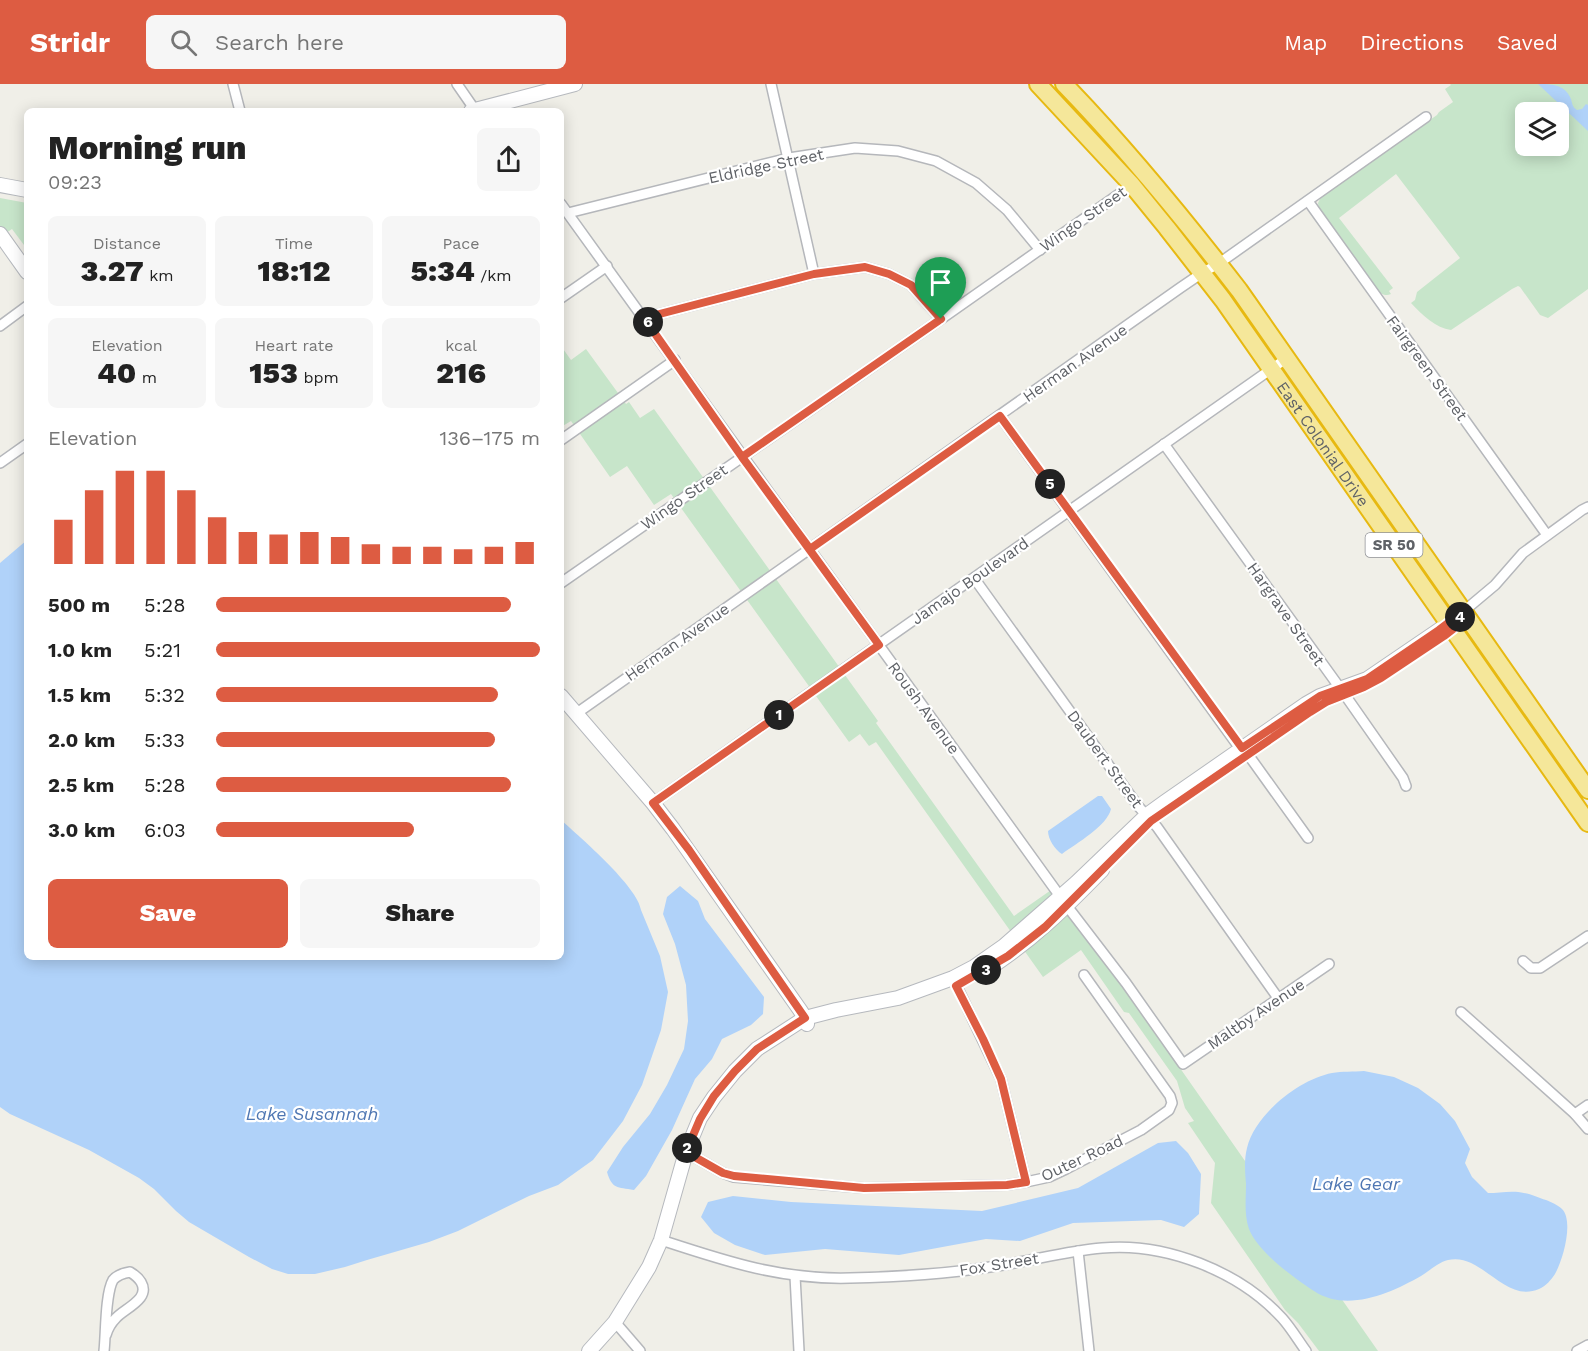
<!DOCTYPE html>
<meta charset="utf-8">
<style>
:root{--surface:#fff;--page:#f6f6f6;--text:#222;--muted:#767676;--accent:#dd5c42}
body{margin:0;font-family:"Work Sans",sans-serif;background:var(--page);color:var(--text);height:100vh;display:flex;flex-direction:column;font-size:22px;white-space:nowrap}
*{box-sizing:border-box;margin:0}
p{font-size:20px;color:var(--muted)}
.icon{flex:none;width:33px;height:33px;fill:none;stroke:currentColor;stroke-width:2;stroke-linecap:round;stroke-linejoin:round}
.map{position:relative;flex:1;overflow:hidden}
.side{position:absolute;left:24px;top:24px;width:540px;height:852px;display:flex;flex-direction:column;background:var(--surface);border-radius:9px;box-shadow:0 3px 15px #0003}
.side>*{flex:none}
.tools{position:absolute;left:1515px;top:18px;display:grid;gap:12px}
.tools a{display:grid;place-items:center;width:54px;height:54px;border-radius:9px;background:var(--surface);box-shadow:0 3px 15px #0003;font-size:30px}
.pin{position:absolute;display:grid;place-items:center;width:51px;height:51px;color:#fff;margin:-62px -26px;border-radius:50% 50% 50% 0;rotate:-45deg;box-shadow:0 0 6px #0007}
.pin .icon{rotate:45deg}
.km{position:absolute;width:30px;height:30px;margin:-15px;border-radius:50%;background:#222;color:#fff;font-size:16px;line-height:30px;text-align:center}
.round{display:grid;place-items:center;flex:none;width:63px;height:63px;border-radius:9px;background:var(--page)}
.head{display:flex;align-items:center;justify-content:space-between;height:102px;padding:0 24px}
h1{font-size:33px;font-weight:800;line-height:45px}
.stats{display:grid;grid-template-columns:repeat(3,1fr);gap:9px;height:102px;padding:6px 24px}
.stats div{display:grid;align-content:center;border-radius:9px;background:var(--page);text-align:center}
.stats b{font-size:30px;font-weight:800}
.stats small{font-size:16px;font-weight:400}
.stats p{font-size:16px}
.chart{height:168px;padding:12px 24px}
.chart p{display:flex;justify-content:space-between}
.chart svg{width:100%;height:108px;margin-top:6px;stroke:var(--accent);stroke-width:6}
.primary-button{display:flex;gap:12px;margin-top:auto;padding:12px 24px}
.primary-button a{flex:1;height:69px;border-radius:9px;background:var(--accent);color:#fff;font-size:24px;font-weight:800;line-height:69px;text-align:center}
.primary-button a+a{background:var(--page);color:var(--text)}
ul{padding:0 24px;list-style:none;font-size:20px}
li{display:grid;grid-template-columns:96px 72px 1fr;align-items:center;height:45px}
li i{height:15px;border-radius:8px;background:var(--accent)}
header{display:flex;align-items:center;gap:36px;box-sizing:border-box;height:84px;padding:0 30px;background:var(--accent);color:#fff}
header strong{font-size:28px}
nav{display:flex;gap:33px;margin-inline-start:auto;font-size:21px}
.search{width:420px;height:54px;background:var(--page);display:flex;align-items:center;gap:15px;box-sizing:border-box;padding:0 21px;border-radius:9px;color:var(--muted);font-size:22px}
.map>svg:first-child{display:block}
.green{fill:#c7e5ca;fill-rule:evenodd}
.water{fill:#b0d2f9}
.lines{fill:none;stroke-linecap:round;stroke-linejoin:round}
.street-casing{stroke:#b5b7bb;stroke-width:12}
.secondary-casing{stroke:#b6b9be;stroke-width:16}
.highway-casing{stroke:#e7b912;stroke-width:20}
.street{stroke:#fff;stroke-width:9}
.secondary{stroke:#fff;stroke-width:14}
.highway{stroke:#f5e79a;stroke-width:16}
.route-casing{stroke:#fff;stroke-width:12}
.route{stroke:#dd5c42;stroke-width:8}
.labels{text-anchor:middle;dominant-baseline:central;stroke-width:4.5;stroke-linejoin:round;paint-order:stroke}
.shield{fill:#fff;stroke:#8f9195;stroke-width:1.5}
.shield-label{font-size:15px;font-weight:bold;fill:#5f6267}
.street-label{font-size:16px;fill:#5f6267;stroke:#fff}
.water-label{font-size:18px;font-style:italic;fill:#4f77b3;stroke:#fff}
</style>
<header>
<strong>Stridr</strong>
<div class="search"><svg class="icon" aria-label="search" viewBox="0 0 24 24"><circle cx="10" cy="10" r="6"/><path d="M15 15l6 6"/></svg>Search here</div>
<nav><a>Map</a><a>Directions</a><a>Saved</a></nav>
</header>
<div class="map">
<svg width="1588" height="1267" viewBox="0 0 1588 1267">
<rect width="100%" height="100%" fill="#f0efe8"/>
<g class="green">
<path d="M1450,0h138v205l-40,29 -8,-3 -20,-28 -2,-1 -6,3 -61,41c-15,-2 -29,-15 -40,-27l4,-3 2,-8 43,-34 -64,-84 -57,44 54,70 -4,3 2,3c-4,2 -7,1 -11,-1l-61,-84 -1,-6 3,-6 116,-82 2,-3 14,-10 -8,-13 6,-4zM1526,28h32v34h-32z"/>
<path d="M0,114l27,5v46l-15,-20 -12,8z"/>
<path d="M561,262l10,14 15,-11 40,55 3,-2 11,16 14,-9 224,312 -2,2 138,193 40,-28 324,463h-59l-21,-28 -13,-13 -74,-107 4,-40 -27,-40 6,-2 -9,-13 -8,-27 -48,-68 -5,-1 -43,-62 -38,27 -167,-235 -7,4 -9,-12 -11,8 -178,-248 -17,11 -27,-39 -17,11 -39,-56 -10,6z"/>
</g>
<g class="water">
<path d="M1538,0c12,0 26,0 32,13 3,6 1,9 7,13l5,-1 4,-5 2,1v26z"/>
<path d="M27,456v417h534v-137c19,17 77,67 80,90l19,46 8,36 -7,38 -19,55 -19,36 -30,39 -35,25 -29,11 -71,35 -29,11 -62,18 -22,7 -30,7h-27l-16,-5 -23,-12 -60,-35 -13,-11 -22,-22 -15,-11 -50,-28 -79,-36 -10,-7v-544z"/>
<path d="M1098,712h4l9,13c-4,17 -34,34 -49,45 -7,-4 -14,-15 -14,-23z"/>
<path d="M680,802l18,15 7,18 59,78 -1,17 -12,11 -29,14 -10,20 -17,20 -23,51 -26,46 -12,14c-17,-3 -22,-1 -27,-18l16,-25 27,-33 17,-29 17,-36 4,-28 -2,-36 -11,-41 -12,-30 4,-17z"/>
<path d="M1364,987l30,6 24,11 22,16 15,17 15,28 -5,14 7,14 16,16c11,0 25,-3 36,0 8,1 15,5 22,7 5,2 12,5 16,9 12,12 1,51 -7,65 -4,6 -9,12 -16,15 -35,15 -57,-37 -91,-29 -9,2 -19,11 -27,16 -30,17 -74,37 -107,15 -20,-13 -56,-39 -65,-62 -5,-14 -3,-31 -3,-45 -1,-13 -2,-24 1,-36 8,-34 53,-69 85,-75 10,-2 22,-1 32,-2z"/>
<path d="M1176,1057l12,12 13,21 -2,40 -15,13 -23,-7 -88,3 -53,18 -34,-2 -87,16 -74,-6 -60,6 -30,-10 -21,-12 -13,-16 7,-15 25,-6 58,6 191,9 96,-23 80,-45z"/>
</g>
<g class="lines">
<defs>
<g id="street">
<path d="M233,0l7,27"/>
<path d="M457,0l18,26"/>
<path d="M771,0l43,190"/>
<path d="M1308,117l239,334"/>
<path d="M561,120l506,702 59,77 57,81 146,-100"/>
<path d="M568,129l221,-55 66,-10 43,3 38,10 40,22 31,27 33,40"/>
<path d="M561,214l46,-32"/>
<path d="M644,234l170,-44 51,-7 24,7 22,11 30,34"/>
<path d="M0,242l27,-20"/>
<path d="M1000,332l236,327 16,17 56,78"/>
<path d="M561,356l114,-80"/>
<path d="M1164,360l181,251 58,83 3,8"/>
<path d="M0,379l27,-19"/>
<path d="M974,494l164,228 19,21 121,171"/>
<path d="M561,499l380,-264 191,-134"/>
<path d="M1464,527l31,-26 28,-32 59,-43 6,-3"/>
<path d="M577,629l603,-425 22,-15 16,-9 208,-147"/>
<path d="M653,719l634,-445"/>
<path d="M1523,877l8,7h9l48,-32"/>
<path d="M953,894l48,101 25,103"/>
<path d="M1461,928l114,102 13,15"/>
<path d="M1575,1030l13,-9"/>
<path d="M686,1068l37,21 11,4 130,11 143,-3 19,-3 23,-5 17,-8 75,-39 28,-20 3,-7 -2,-7 -86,-121"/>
<path d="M661,1156c64,21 120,40 189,38 47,-1 94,-4 140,-11 38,-5 75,-16 112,-19 63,-6 137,23 180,70 9,10 16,22 24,33"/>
<path d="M1078,1167l11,100"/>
<path d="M795,1192l4,75"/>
<path d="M615,1238l25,29"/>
<path d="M104,1267c2,-17 1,-57 9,-71 4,-5 11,-7 17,-8 5,3 8,5 11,10 10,17 -16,26 -25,36 -5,5 -8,10 -10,17"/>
<path d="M1577,1267l11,-6"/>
</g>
<g id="secondary">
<path d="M471,27l104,-27"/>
<path d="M0,101l27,5"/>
<path d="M0,150l27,38"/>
<path d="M561,612l92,107 20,26 127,181 5,8 2,6"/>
<path d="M988,885c45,-29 77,-61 114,-99"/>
<path d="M589,1267l26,-29 34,-55 12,-27 25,-88 14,-34 14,-21 21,-26 22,-22 48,-31 31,-8 62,-12 55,-20 21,-11 30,-21 72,-63 71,-68 18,-13 141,-98 14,-8 47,-17 72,-49 25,-19"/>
</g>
<g id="highway">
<path id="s1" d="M1038,0l94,101 35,43 56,72 365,523"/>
<path d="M1064,0c63,65 120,135 175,206l349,500"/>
</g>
</defs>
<use href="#street" class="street-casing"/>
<use href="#secondary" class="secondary-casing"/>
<use href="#highway" class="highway-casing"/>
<use href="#street" class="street"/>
<use href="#secondary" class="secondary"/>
<use href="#highway" class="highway"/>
</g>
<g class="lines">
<defs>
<path id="route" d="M941,235l-199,138 137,188 -226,158 36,47 116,168 -48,31 -22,22 -21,25 -14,23 -14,33 37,21 11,3 130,12 143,-3 19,-3 -25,-103 -18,-40 -27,-53 52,-30 37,-29 106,-106 159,-109 16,-10 38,-15 17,-9 63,-42 9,-7 11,-18 -25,19 -72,49 -47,17 -78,52 -242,-332 -190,133 -68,-92 -98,-139 170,-44 51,-7 24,7 22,11 30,34"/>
</defs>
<use href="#route" class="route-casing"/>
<use href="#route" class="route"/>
</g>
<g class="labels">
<rect class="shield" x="1365.5" y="449" width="57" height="24" rx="4.5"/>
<g class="shield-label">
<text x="1394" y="461">SR 50</text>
</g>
<g class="street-label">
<text transform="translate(766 82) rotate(-12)">Eldridge Street</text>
<text transform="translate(1083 135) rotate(-35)">Wingo Street</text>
<text transform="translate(1075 279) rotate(-35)">Herman Avenue</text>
<text transform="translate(1427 284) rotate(54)">Fairgreen Street</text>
<text stroke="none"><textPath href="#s1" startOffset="460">East Colonial Drive</textPath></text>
<text transform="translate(684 413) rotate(-35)">Wingo Street</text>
<text transform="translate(970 497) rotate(-35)">Jamajo Boulevard</text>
<text transform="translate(1286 530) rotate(55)">Hargrave Street</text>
<text transform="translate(677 558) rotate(-35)">Herman Avenue</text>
<text transform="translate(924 624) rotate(54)">Roush Avenue</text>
<text transform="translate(1105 675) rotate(54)">Daubert Street</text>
<text transform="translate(1256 930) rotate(-34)">Maltby Avenue</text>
<text transform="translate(1082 1074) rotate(-25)">Outer Road</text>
<text transform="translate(999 1180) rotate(-9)">Fox Street</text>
</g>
<g class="water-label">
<text x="312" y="1029">Lake Susannah</text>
<text x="1356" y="1099">Lake Gear</text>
</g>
</g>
</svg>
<div class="tools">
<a><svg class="icon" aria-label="layers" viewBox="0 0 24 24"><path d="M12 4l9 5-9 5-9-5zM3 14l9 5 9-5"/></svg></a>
</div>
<div class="pin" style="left:941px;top:235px;background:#1e9e55"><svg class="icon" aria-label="arrive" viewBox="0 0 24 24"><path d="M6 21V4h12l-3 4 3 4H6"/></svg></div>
<b class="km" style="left:779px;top:631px">1</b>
<b class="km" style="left:687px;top:1064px">2</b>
<b class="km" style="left:986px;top:886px">3</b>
<b class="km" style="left:1460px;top:533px">4</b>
<b class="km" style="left:1050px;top:400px">5</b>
<b class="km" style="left:648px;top:238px">6</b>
<section class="side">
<div class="head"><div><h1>Morning run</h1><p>09:23</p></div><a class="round"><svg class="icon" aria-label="share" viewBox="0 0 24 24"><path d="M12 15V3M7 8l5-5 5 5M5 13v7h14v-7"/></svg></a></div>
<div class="stats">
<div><p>Distance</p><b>3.27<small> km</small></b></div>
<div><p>Time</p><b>18:12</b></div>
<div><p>Pace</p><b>5:34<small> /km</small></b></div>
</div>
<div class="stats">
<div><p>Elevation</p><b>40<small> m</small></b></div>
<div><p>Heart rate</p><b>153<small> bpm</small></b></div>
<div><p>kcal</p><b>216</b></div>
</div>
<div class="chart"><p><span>Elevation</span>136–175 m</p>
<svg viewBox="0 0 160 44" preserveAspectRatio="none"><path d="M5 44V26M15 44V14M25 44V6M35 44V6M45 44V14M55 44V25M65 44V31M75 44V32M85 44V31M95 44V33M105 44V36M115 44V37M125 44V37M135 44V38M145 44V37M155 44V35"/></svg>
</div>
<ul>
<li><b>500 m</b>5:28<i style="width:91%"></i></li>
<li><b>1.0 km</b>5:21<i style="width:100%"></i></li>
<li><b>1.5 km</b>5:32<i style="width:87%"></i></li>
<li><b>2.0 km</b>5:33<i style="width:86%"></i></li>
<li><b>2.5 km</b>5:28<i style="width:91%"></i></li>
<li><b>3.0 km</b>6:03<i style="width:61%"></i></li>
</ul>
<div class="primary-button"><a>Save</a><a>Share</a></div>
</section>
</div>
